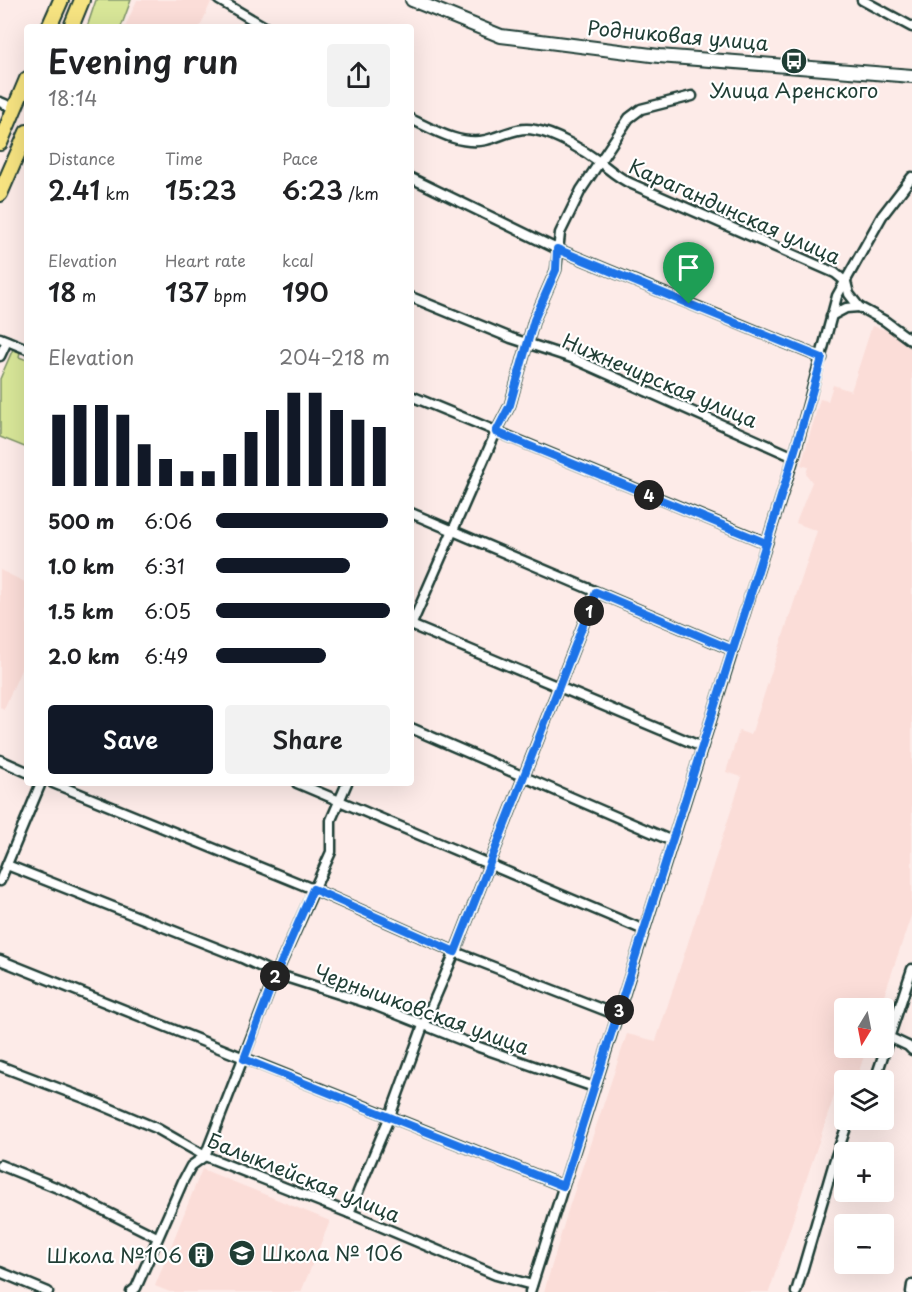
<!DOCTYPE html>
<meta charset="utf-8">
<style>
:root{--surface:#fff;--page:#f2f2f2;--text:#202124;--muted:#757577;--accent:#111827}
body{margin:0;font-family:"Playpen Sans",sans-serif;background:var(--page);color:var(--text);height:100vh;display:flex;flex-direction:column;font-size:22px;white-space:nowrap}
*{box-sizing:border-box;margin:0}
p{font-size:20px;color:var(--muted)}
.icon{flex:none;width:33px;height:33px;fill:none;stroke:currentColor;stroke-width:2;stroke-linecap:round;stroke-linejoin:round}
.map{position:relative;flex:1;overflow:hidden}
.details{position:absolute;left:24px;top:24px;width:390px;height:762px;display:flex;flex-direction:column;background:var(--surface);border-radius:6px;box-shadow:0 6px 24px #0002}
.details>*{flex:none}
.needle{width:39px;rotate:190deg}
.fabs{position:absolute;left:834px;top:998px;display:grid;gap:12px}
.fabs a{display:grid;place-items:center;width:60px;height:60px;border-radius:6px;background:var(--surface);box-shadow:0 6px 24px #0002;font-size:30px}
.pin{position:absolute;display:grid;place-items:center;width:51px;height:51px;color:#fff;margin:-62px -26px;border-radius:50% 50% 50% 0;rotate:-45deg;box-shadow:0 0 6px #0007}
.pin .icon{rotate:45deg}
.km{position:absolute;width:30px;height:30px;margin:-15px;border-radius:50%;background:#222;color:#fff;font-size:16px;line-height:30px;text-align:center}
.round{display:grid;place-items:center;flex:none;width:63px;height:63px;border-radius:6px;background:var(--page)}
.head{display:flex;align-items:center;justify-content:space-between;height:102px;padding:0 24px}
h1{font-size:33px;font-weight:600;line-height:45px}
.figures{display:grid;grid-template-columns:repeat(3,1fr);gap:9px;height:102px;padding:6px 24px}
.figures div{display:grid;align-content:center}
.figures b{font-size:26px;font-weight:600}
.figures small{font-size:16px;font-weight:400}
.figures p{font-size:16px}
.chart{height:168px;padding:12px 24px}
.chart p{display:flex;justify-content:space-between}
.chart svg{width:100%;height:108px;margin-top:6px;stroke:var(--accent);stroke-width:6}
.action{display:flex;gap:12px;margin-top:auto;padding:12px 24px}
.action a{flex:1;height:69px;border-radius:6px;background:var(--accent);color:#fff;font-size:24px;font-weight:600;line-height:69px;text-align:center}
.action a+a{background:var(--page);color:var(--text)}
ul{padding:0 24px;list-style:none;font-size:20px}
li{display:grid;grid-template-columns:96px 72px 1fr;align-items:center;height:45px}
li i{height:15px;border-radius:8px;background:var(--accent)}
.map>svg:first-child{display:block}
.built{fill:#fbddd8}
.green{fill:#d8e698;stroke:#7c9266;stroke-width:1.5}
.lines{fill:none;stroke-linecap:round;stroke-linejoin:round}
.minor-casing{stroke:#1f3d34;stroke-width:13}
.secondary-casing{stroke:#1f3d34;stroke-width:16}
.trunk-casing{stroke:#1f3d34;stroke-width:18}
.minor{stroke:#fff;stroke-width:8}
.secondary{stroke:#fff;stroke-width:12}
.trunk{stroke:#f6e381;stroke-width:14}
.route-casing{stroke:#fff;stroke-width:12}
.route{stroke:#1a73e8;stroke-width:8}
.labels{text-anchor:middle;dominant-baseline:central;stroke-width:4.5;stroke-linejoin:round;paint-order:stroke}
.street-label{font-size:20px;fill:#1f3d34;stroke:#fff}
.poi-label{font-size:20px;fill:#1f3d34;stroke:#fff}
</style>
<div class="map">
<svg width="912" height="1292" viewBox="0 0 912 1292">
<rect width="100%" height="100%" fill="#fdebe8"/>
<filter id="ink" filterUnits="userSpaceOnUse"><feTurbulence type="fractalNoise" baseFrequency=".0167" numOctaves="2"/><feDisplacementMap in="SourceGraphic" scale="12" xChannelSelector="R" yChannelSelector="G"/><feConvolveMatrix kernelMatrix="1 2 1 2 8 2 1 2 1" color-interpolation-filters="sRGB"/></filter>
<g filter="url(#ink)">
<g class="built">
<path d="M137,0h71l3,2 -11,25h-75z"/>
<path d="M872,326l15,4 25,19v564l-32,95h-36v39h23l-11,33 -16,-2 -71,214h-225l25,-85 58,-173 29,7 86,-264 -16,-5 13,-41 12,4 66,-204 -21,-8 16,-41 -6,-8 2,-7 -7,-2 19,-66 8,2 5,-16 18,6z"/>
<path d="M0,570l27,13v73l-23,53 -4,-2z"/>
<path d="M202,1169l128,52 -29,71h-131l-15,-6z"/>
</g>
<g class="green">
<path d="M96,0h35l-10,27h-34z"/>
<path d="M13,349l7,3 -1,5 8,3v88l-27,-11v-58z"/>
</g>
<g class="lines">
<defs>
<g id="minor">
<path d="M219,0l46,27"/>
<path d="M862,0l50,27"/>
<path d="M0,102l14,6"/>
<path d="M411,119c23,11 49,27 75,21 17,-4 31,-14 49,-10 20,3 50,21 66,33 10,8 19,16 31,21l203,89 11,9 3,12 10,13 26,14 27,20"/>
<path d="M411,178l146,71 265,109"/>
<path d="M411,297l100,41 61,20 222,99"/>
<path d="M831,316l15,-8 13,-1"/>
<path d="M0,338l27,11"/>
<path d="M0,356l7,-15"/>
<path d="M411,396l356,147"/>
<path d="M411,513l322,137"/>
<path d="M411,625l291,122"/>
<path d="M411,626l85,-194 14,-27 24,-85 22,-50 4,-37 21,-43 48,-72 12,-9 51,-13"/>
<path d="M411,728l261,113"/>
<path d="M0,760l27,12"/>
<path d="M53,783l260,106 142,63 162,63"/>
<path d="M297,783l347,147"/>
<path d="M7,865l235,93 34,16 98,31 105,42 115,40"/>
<path d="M0,881l41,-98"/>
<path d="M0,960l563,226"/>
<path d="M889,1037l19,9 4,4"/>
<path d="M0,1066l92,35 64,27 49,28 144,57 147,62 36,10"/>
<path d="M875,1080l37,-111"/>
<path d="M0,1165l65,26 92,46"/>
<path d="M349,1213l41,-97 33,-90 32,-74 141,-360"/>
<path d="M0,1272l48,20"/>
<path d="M131,1292l5,-4 47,-107 8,-15 14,-10 71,-182 55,-122v-32l16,-37"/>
<path d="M530,1292l264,-835 43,-161 45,-80 30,-39"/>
<path d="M796,1292l38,-130 15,-43"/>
<path d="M911,1292l1,-7"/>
</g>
<path id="secondary" d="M412,0l89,36 158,20 253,20"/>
<g id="trunk">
<path d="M49,27l12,-27"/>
<path d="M71,27l11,-27"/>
<path d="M0,143l27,-64"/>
<path d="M0,194l27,-62"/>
</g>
</defs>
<use href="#minor" class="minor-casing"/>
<use href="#secondary" class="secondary-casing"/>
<use href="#trunk" class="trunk-casing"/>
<use href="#minor" class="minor"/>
<use href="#secondary" class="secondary"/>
<use href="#trunk" class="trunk"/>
</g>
</g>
<g class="lines" filter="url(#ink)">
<defs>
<path id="route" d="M689,304l133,54c-28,98 -58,195 -89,292l-137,-58 -141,360 -142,-63 -37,85 -32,85 319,127 148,-468 55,-175 -270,-111 14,-27 24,-85 22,-50 1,-21 132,55"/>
</defs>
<use href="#route" class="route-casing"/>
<use href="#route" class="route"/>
</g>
<defs>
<symbol id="bus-disc" viewBox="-11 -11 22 22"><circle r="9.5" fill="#1f3d34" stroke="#fff"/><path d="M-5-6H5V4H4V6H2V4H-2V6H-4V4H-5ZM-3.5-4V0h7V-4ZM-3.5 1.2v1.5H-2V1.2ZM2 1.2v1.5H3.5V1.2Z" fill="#fff"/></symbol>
<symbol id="school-disc" viewBox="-11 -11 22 22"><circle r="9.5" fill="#1f3d34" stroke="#fff"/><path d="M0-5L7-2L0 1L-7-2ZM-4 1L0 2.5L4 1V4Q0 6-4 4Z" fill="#fff"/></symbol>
<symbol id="building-disc" viewBox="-11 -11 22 22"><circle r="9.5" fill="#1f3d34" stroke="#fff"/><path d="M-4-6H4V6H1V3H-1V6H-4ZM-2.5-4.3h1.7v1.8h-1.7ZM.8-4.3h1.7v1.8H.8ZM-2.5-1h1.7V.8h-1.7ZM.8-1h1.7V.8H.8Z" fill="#fff"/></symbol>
</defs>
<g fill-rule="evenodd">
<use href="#bus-disc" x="779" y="46" width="30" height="30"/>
<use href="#school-disc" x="227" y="1238" width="30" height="30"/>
<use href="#building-disc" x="186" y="1240" width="30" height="30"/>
</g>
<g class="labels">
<g class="street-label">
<text transform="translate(678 35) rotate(5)">Родниковая улица</text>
<text transform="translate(735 211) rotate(24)">Карагандинская улица</text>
<text transform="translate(660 380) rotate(23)">Нижнечирская улица</text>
<text transform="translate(422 1009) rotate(20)">Чернышковская улица</text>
<text transform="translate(304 1177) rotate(22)">Балыклейская улица</text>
</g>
<g class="poi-label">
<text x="794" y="90">Улица Аренского</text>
<text x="262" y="1253" text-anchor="start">Школа № 106</text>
<text x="182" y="1255" text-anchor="end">Школа №106</text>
</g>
</g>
</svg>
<div class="fabs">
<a><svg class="needle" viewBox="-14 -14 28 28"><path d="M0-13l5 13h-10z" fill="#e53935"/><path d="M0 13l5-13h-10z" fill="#757577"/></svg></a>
<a><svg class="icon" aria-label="layers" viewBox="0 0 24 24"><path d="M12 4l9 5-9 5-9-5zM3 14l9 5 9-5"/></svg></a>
<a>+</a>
<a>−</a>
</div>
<div class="pin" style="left:689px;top:304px;background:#1e9e55"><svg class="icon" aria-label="arrive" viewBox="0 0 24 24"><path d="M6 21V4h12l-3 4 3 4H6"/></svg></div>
<b class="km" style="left:589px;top:611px">1</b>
<b class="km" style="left:275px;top:976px">2</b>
<b class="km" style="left:619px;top:1010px">3</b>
<b class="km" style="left:649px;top:495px">4</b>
<section class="details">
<div class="head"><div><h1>Evening run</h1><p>18:14</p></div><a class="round"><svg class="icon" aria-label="share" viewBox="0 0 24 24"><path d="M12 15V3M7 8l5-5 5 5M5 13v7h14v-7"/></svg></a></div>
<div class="figures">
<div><p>Distance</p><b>2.41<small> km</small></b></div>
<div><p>Time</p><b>15:23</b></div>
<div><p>Pace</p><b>6:23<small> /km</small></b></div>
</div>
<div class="figures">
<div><p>Elevation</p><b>18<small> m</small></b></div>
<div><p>Heart rate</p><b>137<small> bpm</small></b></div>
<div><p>kcal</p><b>190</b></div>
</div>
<div class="chart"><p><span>Elevation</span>204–218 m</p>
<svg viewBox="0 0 160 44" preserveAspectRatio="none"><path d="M5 44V15M15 44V11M25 44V11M35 44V15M45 44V27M55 44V33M65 44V38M75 44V38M85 44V31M95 44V22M105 44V13M115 44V6M125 44V6M135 44V13M145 44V17M155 44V20"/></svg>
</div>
<ul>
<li><b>500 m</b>6:06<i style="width:99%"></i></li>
<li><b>1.0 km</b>6:31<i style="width:77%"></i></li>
<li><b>1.5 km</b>6:05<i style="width:100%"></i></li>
<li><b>2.0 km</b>6:49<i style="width:63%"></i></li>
</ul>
<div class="action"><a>Save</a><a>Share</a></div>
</section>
</div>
